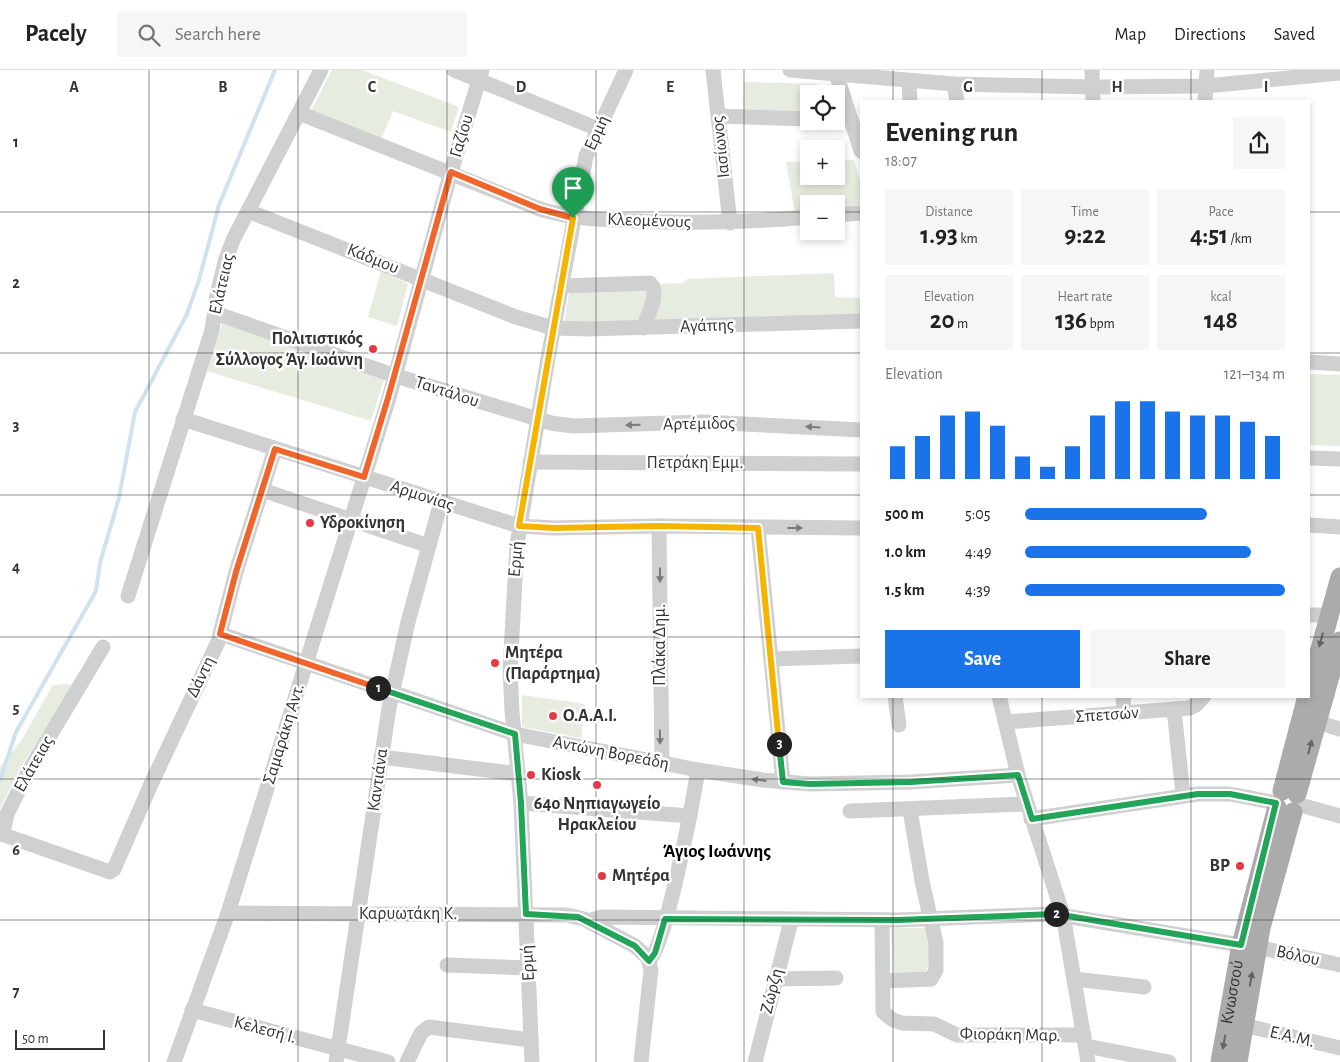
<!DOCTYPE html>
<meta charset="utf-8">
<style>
:root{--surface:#fff;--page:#f6f6f6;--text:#222;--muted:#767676;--line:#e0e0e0;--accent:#1a73e8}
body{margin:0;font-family:"Alegreya Sans",sans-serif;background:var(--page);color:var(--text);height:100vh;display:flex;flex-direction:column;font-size:19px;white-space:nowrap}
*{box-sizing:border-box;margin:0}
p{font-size:16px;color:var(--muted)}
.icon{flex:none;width:28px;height:28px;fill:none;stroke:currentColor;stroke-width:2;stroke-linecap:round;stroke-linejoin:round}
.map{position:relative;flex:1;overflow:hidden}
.panel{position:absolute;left:860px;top:30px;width:450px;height:598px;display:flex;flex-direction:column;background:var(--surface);border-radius:0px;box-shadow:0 2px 8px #0003}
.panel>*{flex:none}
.controls{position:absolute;left:800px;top:15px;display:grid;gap:10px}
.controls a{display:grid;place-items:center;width:45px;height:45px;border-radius:0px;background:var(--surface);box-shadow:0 2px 8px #0003;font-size:25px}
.scale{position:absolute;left:15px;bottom:12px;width:90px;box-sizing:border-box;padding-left:5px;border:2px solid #333;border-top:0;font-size:14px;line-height:18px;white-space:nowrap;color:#333;-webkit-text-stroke:4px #fff;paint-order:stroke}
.pin{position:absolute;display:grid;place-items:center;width:42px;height:42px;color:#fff;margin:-51px -21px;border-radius:50% 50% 50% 0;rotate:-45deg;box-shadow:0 0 5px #0007}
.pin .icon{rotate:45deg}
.km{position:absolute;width:25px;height:25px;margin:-12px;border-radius:50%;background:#222;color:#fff;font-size:14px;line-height:25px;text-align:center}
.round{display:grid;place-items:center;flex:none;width:52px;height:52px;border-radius:0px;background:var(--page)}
.headline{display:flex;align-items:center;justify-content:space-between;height:85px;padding:0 25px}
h1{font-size:28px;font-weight:600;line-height:38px}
.metrics{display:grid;grid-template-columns:repeat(3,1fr);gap:8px;height:85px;padding:5px 25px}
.metrics div{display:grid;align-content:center;border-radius:0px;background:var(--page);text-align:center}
.metrics b{font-size:25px;font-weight:600}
.metrics small{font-size:14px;font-weight:400}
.metrics p{font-size:14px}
.chart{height:140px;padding:10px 25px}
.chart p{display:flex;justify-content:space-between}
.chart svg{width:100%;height:90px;margin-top:5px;stroke:var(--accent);stroke-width:6}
.button{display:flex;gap:10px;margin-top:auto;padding:10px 25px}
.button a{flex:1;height:58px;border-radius:0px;background:var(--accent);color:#fff;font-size:20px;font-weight:600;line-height:58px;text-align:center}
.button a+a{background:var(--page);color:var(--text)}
ul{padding:0 25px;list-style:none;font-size:16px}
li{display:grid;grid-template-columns:80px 60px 1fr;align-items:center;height:38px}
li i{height:12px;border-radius:6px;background:var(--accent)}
header{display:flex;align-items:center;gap:30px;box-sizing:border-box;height:70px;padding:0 25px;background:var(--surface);border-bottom:1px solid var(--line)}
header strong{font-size:24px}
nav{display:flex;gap:28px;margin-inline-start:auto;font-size:18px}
.search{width:350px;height:45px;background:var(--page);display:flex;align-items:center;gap:12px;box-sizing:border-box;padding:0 18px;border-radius:0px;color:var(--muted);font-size:19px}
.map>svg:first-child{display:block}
.green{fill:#e6ecdf}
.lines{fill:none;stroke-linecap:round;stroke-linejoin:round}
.stream{stroke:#cfe2ee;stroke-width:4}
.minor{stroke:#d0d0d0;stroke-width:15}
.major{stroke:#ababab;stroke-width:19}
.oneway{fill:#7a7a7a}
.oneway2{fill:#636363}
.split-1-casing{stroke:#fff;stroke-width:10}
.split-2-casing{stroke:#fff;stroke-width:10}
.split-3-casing{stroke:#fff;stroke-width:10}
.split-4-casing{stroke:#fff;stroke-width:10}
.split-1{stroke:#f0652b;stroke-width:6}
.split-2{stroke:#22a559;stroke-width:6}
.split-3{stroke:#22a559;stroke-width:6}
.split-4{stroke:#f5b400;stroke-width:6}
.grid{fill:none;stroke:#333;stroke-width:1;stroke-opacity:0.55}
.poi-dot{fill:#e63946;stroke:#fff;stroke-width:2}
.labels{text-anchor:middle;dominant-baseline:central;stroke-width:5;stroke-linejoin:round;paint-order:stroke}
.street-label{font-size:18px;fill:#333;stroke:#fff}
.poi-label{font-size:18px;font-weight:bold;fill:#333;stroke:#fff;text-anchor:start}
.neighbourhood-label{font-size:19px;font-weight:bold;fill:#000;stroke:#fff}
.grid-label{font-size:16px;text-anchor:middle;font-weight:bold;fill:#333;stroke:#fff;stroke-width:5;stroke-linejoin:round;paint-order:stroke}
</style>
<header>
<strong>Pacely</strong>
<div class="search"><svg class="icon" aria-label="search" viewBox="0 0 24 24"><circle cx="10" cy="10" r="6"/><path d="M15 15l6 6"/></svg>Search here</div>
<nav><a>Map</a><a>Directions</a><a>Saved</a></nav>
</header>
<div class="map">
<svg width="1340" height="992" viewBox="0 0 1340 992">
<rect width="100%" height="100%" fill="#fff"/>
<g class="green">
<path d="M332,0h30l97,37 -8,25 -58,-21 -12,29 -70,-29z"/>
<path d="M744,12l73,2 8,10h-16v18l-66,-1z"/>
<path d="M854,90l7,23v22l-25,3v-4h-27v7l-14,2 -9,-51 23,-1v15h27v-15z"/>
<path d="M381,201l27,13 -11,42 -29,-9z"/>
<path d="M834,203l1,24 26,1v16l-297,10 6,-37 113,-4 4,-4z"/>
<path d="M222,253l162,56 -13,42 -164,-50z"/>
<path d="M1309,304l31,1v71l-31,-1z"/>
<path d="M64,614l12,1 -56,83 -20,41v-42l21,-26 32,-56z"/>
<path d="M522,625l63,9 -4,34 -59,-11z"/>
<path d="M891,858h33l4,2 2,33 -7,12 -30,1z"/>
</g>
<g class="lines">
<path class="stream" d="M0,710l16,-48 80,-141 4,-28 19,-65 16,-86 52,-98 12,-34 20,-75 56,-135"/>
<g class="minor">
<path d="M454,0l144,59"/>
<path d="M713,0l17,153"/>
<path d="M790,0l164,14 139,3 113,-1 134,-13"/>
<path d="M835,0l26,81"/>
<path d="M1092,0l1,31"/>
<path d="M909,11l1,20"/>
<path d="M954,14l3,17"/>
<path d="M1205,31l2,-31"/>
<path d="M299,43l241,96c32,10 64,11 97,12 58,3 114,1 172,-4"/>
<path d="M718,46l91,3"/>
<path d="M248,141l268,106 37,11 34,1 274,-8"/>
<path d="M836,145l25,-2"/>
<path d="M561,216l89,-3c11,10 -3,33 -7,45"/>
<path d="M215,243l178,62 158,48 22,3 130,-4 158,8"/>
<path d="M1309,292l31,2"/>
<path d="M183,349l336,107 35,2 105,-2 202,2"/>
<path d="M1309,388l31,1"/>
<path d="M530,392l331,2"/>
<path d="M262,420l167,56"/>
<path d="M1309,455l31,2"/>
<path d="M659,456l3,237"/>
<path d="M758,458l25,254"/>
<path d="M128,526l84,-266 5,-35 9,-37 8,-20 87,-168"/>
<path d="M1309,545h19"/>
<path d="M221,564l294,100 183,36 65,10 47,4 101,-2 107,-7"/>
<path d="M103,577l-76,127 -20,40 -4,18 1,3 106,37 4,-3 38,-87 66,-140 18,-70 39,-123"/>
<path d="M772,589l89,-3"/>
<path d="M895,626l4,29"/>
<path d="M999,626l19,79 45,140 25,147"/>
<path d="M1123,626l1,18"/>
<path d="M1174,639l9,86"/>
<path d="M1005,652l184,-14 7,-3 8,-9"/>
<path d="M1317,652l23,7"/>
<path d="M381,687l138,17"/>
<path d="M521,733l169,13"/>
<path d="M1300,735l40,11"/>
<path d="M850,741l177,-7"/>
<path d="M1031,749l167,-25h32l46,9"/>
<path d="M228,843l339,2 17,4 51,27 13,12 3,12 -10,92"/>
<path d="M882,850l1,92 10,8 9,3 32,1 23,11h127"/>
<path d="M588,851l14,-4 296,3 155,-6 188,31"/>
<path d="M1257,877l83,18"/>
<path d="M649,891c17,-16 44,-160 49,-191"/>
<path d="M447,895l81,3"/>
<path d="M775,909l61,-1"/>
<path d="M1074,909l70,8"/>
<path d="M883,911l48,-2 5,-9v-27l-14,-62 -12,-71"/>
<path d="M192,940l196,52"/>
<path d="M1243,955l97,23"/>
<path d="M1086,976l83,16"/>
<path d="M174,992l54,-149 161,-515 62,-226 31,-102"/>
<path d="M336,992l53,-354 19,-86 33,-120"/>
<path d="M407,992l14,-29 8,-6 102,13"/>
<path d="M532,992l-11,-259 -9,-91 -2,-42 7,-125 31,-187 38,-202 40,-86"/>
<path d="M755,992l36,-141"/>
</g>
<g class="major">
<path d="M1309,619l31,-112"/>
<path d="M1282,721l25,-95"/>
<path d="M1297,724l43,-153"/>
<path id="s1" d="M1220,992l21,-117 36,-138"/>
<path d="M1238,992l23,-134 32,-116"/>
</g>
</g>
<defs><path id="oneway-solid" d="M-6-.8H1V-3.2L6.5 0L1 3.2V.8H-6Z" transform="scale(1.25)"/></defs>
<g class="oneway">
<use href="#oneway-solid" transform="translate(633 355) rotate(179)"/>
<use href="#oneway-solid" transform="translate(813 357) rotate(-177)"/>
<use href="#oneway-solid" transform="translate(795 458)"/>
<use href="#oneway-solid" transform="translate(660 505) rotate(90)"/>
<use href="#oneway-solid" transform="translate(660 667) rotate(89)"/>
<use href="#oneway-solid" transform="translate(759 710) rotate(-173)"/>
</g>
<g class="oneway2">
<use href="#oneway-solid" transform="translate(1321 570) rotate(105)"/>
<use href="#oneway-solid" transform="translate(1310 677) rotate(-75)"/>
<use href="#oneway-solid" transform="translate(1251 909) rotate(-80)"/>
<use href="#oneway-solid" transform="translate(1224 972) rotate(100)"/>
</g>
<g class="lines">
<defs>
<path id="split-1" d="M378,618l-158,-54 16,-62 39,-123 89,28 24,-79 63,-226 89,37 33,9"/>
<path id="split-2" d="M378,618l137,46 6,69 5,111 52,3 57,29 14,15 6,-8 10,-34 233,1 158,-6"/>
<path id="split-3" d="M779,674l4,38 27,2 101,-2 107,-7 14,44 166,-25h32l46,9 -35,142 -185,-31"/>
<path id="split-4" d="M573,148l-54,308 35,2 105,-2 99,2 21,216"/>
</defs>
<use href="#split-1" class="split-1-casing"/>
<use href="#split-2" class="split-2-casing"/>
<use href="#split-3" class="split-3-casing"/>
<use href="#split-4" class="split-4-casing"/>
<use href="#split-1" class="split-1"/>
<use href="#split-2" class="split-2"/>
<use href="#split-3" class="split-3"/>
<use href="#split-4" class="split-4"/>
</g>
<path class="grid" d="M149,0v992M298,0v992M447,0v992M596,0v992M744,0v992M893,0v31M1042,0v31M1191,0v31M0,142h809M836,142h25M1309,142h31M0,283h861M1309,283h31M0,425h861M1309,425h31M0,567h861M1309,567h31M893,626v366M1042,626v366M1191,626v366M0,709h1340M0,850h1340"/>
<g class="poi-dot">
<circle cx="373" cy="279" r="5"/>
<circle cx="310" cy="453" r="5"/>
<circle cx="495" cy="593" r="5"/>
<circle cx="553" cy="646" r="5"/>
<circle cx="531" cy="705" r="5"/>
<circle cx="597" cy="715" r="5"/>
<circle cx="1240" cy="796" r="5"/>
<circle cx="602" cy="806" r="5"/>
</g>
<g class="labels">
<g class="street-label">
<text transform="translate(597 63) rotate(-66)">Ερμή</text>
<text transform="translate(462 66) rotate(-73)">Γαζίου</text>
<text transform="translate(721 77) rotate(-96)">Ιασίωνος</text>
<text transform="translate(649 151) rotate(2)">Κλεομένους</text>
<text transform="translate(373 189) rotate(22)">Κάδμου</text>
<text transform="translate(222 214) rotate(-77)">Ελάτειας</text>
<text transform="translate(707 256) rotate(-2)">Αγάπης</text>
<text transform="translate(447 322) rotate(18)">Ταντάλου</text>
<text transform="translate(699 354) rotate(-1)">Αρτέμιδος</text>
<text x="695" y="393">Πετράκη Εμμ.</text>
<text transform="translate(422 426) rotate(18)">Αρμονίας</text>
<text transform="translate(516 489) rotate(-85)">Ερμή</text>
<text transform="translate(660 575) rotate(-90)">Πλάκα Δημ.</text>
<text transform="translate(201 607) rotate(-64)">Δάντη</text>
<text transform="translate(1107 645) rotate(-4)">Σπετσών</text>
<text transform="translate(284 664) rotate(-73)">Σαμαράκη Αντ.</text>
<text transform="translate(611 683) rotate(11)">Αντώνη Βορεάδη</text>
<text transform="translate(34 694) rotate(-60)">Ελάτειας</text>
<text transform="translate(378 710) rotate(-82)">Καντιάνα</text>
<text x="408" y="844">Καρυωτάκη Κ.</text>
<text transform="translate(1298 886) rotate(12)">Βόλου</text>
<text transform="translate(528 893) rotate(-93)">Ερμή</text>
<text transform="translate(772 921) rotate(-76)">Ζώρζη</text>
<text stroke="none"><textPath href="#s1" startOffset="71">Κνωσσού</textPath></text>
<text transform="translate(265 960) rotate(15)">Κελεσή Ι.</text>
<text transform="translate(1010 965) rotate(1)">Φιοράκη Μαρ.</text>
<text transform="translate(1292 967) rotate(13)">Ε.Α.Μ.</text>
</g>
<g class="poi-label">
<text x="363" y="269" text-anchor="end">Πολιτιστικός<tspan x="363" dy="21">Σύλλογος Άγ. Ιωάννη</tspan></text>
<text x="320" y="453">Υδροκίνηση</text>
<text x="505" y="583">Μητέρα<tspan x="505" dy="21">(Παράρτημα)</tspan></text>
<text x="563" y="646">Ο.Α.Α.Ι.</text>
<text x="541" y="705">Kiosk</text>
<text x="597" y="734" text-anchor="middle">64ο Νηπιαγωγείο<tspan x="597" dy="21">Ηρακλείου</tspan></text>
<text x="1230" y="796" text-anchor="end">BP</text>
<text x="612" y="806">Μητέρα</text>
</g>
<g class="neighbourhood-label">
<text x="717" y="781">Άγιος Ιωάννης</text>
</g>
</g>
<g class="grid-label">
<text x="74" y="22">A</text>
<text x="223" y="22">B</text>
<text x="372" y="22">C</text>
<text x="521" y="22">D</text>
<text x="670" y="22">E</text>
<text x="968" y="22">G</text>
<text x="1117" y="22">H</text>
<text x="1266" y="22">I</text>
<text x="16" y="77">1</text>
<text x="16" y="218">2</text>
<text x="16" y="360">3</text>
<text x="16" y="502">4</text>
<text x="16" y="643">5</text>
<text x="16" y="785">6</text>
<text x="16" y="927">7</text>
</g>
</svg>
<div class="controls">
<a><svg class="icon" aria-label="locate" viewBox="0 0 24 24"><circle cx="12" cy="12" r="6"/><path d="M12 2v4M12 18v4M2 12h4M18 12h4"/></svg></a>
<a>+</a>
<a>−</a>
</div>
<div class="scale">50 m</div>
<div class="pin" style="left:573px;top:148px;background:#1e9e55"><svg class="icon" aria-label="arrive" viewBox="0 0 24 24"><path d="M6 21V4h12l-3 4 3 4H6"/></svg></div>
<b class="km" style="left:378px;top:618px">1</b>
<b class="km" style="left:1056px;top:844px">2</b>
<b class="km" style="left:779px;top:674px">3</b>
<section class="panel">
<div class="headline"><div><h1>Evening run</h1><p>18:07</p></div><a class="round"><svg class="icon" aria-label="share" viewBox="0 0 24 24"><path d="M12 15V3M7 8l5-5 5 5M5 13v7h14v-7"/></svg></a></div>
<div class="metrics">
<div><p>Distance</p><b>1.93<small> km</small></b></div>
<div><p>Time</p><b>9:22</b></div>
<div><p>Pace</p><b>4:51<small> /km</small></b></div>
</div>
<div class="metrics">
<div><p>Elevation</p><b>20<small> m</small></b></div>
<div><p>Heart rate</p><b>136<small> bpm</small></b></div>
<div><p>kcal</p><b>148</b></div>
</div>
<div class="chart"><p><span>Elevation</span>121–134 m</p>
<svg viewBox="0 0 160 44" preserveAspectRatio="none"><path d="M5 44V28M15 44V23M25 44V13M35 44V11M45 44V18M55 44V33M65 44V38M75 44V28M85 44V13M95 44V6M105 44V6M115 44V11M125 44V13M135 44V13M145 44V16M155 44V23"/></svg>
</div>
<ul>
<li><b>500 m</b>5:05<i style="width:70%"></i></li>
<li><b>1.0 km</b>4:49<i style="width:87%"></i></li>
<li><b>1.5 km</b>4:39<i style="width:100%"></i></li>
</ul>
<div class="button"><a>Save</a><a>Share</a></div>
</section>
</div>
